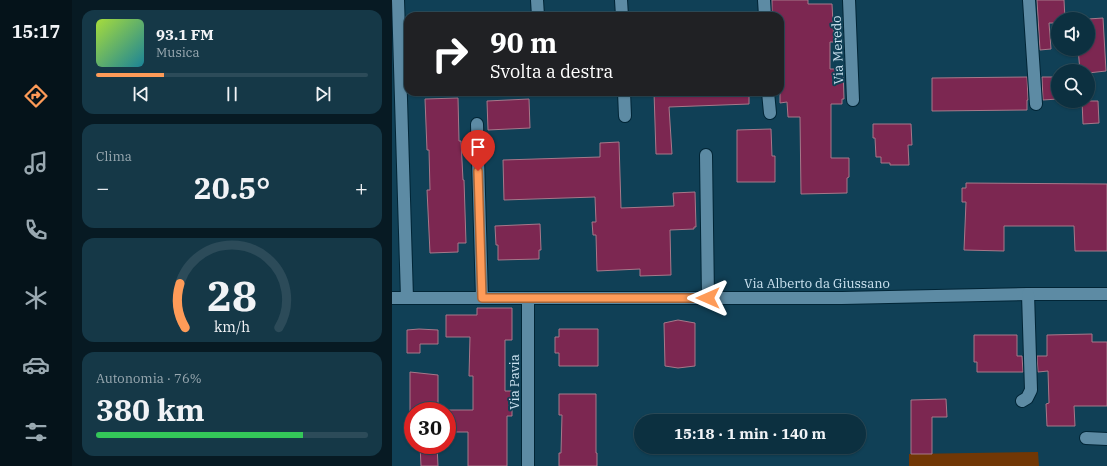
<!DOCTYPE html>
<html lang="it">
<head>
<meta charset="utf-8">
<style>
  body { margin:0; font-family:"IBM Plex Serif",serif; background:#153847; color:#f1f3f6; height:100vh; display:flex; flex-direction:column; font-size:15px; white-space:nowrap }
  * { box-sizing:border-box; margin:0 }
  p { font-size:13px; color:#9aa9b1 }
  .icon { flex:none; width:22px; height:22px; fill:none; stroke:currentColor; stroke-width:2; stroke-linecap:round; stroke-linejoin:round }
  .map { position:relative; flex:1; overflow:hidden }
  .details { display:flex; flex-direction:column; gap:10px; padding:10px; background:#071a23; width:320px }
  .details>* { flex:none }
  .guide { position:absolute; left:12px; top:12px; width:380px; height:84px; border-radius:12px; box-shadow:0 1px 3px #0004,0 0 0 1px #2c4b59; background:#202124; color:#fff; overflow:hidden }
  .tools { position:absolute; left:659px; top:12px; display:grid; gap:8px }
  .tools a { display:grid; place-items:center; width:44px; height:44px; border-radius:50%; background:#0c3040; box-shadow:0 1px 3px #0004,0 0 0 1px #2c4b59; font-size:20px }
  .speed { position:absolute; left:12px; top:402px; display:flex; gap:8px; font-size:20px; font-weight:700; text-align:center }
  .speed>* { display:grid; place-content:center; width:52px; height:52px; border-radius:50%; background:#0c3040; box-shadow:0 1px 3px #0004,0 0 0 1px #2c4b59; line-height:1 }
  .speed .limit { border:6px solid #d22; background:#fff; color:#111 }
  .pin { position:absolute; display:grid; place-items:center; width:34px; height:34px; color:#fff; margin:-41px -17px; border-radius:50% 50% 50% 0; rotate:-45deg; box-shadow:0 0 4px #0007 }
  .pin .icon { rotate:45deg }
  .me { position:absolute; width:44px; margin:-22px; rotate:270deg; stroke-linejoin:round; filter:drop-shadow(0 0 3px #0008) }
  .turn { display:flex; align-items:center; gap:14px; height:84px; padding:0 20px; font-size:18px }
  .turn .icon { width:52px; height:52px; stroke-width:2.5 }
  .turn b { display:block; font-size:28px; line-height:34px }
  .big { font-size:30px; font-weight:800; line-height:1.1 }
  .details .widget { flex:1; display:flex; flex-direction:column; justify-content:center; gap:6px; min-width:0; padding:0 14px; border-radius:12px; background:#153847 }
  .details .dial { align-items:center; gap:0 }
  .dial svg { height:104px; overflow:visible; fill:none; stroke:#2c4b59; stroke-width:7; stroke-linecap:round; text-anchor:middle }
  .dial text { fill:#f1f3f6; stroke:none }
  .song { display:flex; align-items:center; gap:12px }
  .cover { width:48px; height:48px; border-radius:6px; background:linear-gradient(135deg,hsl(80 70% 55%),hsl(190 70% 35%)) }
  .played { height:4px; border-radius:2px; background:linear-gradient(90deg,#fe9b58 25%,#2c4b59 25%) }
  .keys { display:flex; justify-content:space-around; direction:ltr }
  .heat { display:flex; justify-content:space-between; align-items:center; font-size:22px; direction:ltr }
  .charge { height:6px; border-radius:3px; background:linear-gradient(90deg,#34c759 76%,#2c4b59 0) }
  .trip { position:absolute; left:242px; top:414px; width:232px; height:40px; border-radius:20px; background:#0c3040; box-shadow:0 1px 3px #0004,0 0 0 1px #2c4b59; font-weight:800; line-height:40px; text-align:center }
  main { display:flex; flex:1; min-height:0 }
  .tab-bar { display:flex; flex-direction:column; width:72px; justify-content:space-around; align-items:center; background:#05131a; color:#9aa9b1 }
  .tab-bar .icon { width:28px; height:28px }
  .tab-bar .active { color:#fe9b58 }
  .tab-bar b { font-size:18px; color:#f1f3f6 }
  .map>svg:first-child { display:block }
</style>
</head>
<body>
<main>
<nav class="tab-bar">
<b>15:17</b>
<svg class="icon active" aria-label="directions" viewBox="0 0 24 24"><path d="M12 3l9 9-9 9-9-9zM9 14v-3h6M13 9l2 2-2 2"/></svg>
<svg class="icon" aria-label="music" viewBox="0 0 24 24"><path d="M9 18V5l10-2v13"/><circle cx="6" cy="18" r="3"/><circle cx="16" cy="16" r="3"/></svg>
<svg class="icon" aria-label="phone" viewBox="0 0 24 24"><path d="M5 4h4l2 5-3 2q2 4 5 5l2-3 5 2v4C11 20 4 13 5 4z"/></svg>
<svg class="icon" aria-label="climate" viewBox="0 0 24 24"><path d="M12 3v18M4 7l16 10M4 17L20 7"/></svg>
<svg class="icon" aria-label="car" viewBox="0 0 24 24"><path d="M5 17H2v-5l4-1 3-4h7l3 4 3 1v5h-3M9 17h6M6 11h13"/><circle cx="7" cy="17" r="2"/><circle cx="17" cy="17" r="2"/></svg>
<svg class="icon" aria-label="filters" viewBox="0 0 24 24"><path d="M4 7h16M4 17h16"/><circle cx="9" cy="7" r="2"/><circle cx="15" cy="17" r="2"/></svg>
</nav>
<section class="details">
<div class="widget">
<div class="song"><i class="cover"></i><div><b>93.1 FM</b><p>Musica</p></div></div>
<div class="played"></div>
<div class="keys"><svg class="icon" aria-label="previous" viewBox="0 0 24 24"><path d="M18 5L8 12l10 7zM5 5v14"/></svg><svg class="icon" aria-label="pause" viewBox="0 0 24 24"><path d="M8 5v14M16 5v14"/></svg><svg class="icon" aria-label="next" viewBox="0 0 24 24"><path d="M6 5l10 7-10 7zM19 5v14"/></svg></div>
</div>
<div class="widget"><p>Clima</p>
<div class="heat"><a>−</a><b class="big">20.5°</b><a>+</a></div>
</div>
<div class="widget dial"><svg viewBox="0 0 100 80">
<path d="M14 69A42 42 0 1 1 86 69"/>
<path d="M14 69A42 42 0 0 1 10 35" stroke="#fe9b58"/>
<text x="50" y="56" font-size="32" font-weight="700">28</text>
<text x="50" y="72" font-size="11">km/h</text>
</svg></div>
<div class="widget"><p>Autonomia · 76%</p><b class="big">380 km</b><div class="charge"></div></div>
</section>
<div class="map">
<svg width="715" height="466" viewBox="0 0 715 466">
  <rect width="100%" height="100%" fill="#104056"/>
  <!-- green -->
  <polygon fill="#713705" points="646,452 647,466 517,466 517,454"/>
  <!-- building -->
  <g fill="#7c2751" stroke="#a6788a">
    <polygon points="380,0 416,0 416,4 440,4 442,42 438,42 438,69 451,69 452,99 450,99 450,104 439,104 439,158 457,158 457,177 455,178 455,193 409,194 408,117 396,117 395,102 388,103 388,16 380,16"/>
    <polygon points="645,0 672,0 673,19 666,19 666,23 657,23 659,49 648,50"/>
    <polygon points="711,18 714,71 696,73 696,71 688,71 686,49 696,49 696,19"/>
    <polygon points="635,77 636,100 635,100 635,110 540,111 540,78"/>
    <polygon points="650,77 666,77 666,99 651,100"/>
    <polygon points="262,92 357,92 357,104 277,107 280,154 264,154"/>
    <polygon points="66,98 67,141 69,141 71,180 72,180 74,243 66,243 66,252 38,253 35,190 38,190 37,150 35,150 33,99"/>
    <polygon points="137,99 138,128 96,130 95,101"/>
    <polygon points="690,101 706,101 707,123 691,124"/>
    <polygon points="481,124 519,124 520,145 516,145 517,165 498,165 498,163 489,163 489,157 484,157 483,138 481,138"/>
    <polygon points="379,129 380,156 383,156 383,182 345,182 345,130"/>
    <polygon points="227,142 229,208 282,206 281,193 303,192 304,227 302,227 302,229 278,230 279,275 248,276 248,269 205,271 204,235 201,235 200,222 204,222 203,197 112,200 111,160 208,157 208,143"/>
    <polygon points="574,183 715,184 715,251 683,251 682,226 612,226 612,251 572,250 574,202 570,202 570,188 574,188"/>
    <polygon points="148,224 149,250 147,250 147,259 106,260 106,245 104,245 103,226"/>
    <polygon points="85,308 120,308 120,340 113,340 113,391 120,391 120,416 115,416 115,466 76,466 76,432 55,432 55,410 81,410 81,376 77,376 78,337 54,337 54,315 85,315"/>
    <polygon points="286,320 303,323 303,366 286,368 273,366 272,323"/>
    <polygon points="27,329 46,330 46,344 28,344 28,353 15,353 15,330"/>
    <polygon points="167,329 206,329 206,366 167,366 167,353 163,353 163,337 167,337"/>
    <polygon points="700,334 700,342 715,342 715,406 682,406 683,426 655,426 654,404 657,403 656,371 646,372 645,356 655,356 655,335"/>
    <polygon points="582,335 625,335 625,356 630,356 631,372 585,372 585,362 582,362"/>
    <polygon points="18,372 46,375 46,411 18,411"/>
    <polygon points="167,394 204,394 204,453 205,453 205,466 167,466 167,453 169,453 170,415 167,415"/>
    <polygon points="554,399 555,417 540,417 540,454 519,454 519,400"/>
    <polygon points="28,445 45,445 46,466 29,466"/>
  </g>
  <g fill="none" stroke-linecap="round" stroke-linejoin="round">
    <!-- minor casing -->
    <g stroke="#012536" stroke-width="14">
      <g id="minor">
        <polyline points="6,0 15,298"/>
        <polyline points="145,0 146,16"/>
        <polyline points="229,0 230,16"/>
        <polyline points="372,0 373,16"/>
        <polyline points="457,0 461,100"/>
        <polyline points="637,0 644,104"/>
        <polyline points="232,92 233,116"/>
        <polyline points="376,92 378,113"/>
        <polyline points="85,124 90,298"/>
        <polyline points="314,155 316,298"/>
        <polyline points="0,298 450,298 636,294 715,294"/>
        <polyline points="136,298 136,466"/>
        <polyline points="630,401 635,398 639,390 636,294"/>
        <polyline points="694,438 715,439"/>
      </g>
    </g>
    <!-- minor -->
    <use href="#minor" stroke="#5d8ba4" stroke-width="12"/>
  </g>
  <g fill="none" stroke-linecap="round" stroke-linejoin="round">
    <!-- route casing -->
    <g stroke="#a56539" stroke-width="10">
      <polyline id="route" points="86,171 90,298 316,298"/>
    </g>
    <!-- route -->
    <use href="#route" stroke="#fe9b58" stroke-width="7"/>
  </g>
  <g text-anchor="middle" stroke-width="4" stroke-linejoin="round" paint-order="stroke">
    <!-- street labels -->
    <g font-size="13" fill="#cbe2f0" stroke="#104056">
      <text transform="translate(445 50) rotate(-92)" y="5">Via Meredo</text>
      <text x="425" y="288">Via Alberto da Giussano</text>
      <text transform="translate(122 382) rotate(-90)" y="5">Via Pavia</text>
    </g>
  </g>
</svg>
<div class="tools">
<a><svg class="icon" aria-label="sound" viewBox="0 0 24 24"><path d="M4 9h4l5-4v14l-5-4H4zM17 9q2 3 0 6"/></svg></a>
<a><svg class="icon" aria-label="search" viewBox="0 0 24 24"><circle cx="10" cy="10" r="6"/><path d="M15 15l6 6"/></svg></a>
</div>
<div class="speed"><div class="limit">30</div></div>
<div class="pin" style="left:86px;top:171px;background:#d93025"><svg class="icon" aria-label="arrive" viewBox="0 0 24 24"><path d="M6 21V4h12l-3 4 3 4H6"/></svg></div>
<svg class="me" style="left:316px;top:298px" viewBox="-20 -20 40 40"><path d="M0-17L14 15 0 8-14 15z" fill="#fe9b58" stroke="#fff" stroke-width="4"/></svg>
<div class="trip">15:18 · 1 min · 140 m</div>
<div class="guide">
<div class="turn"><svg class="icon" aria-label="right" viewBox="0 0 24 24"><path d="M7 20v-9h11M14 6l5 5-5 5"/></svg><div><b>90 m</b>Svolta a destra</div></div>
</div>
</div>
</main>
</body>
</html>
